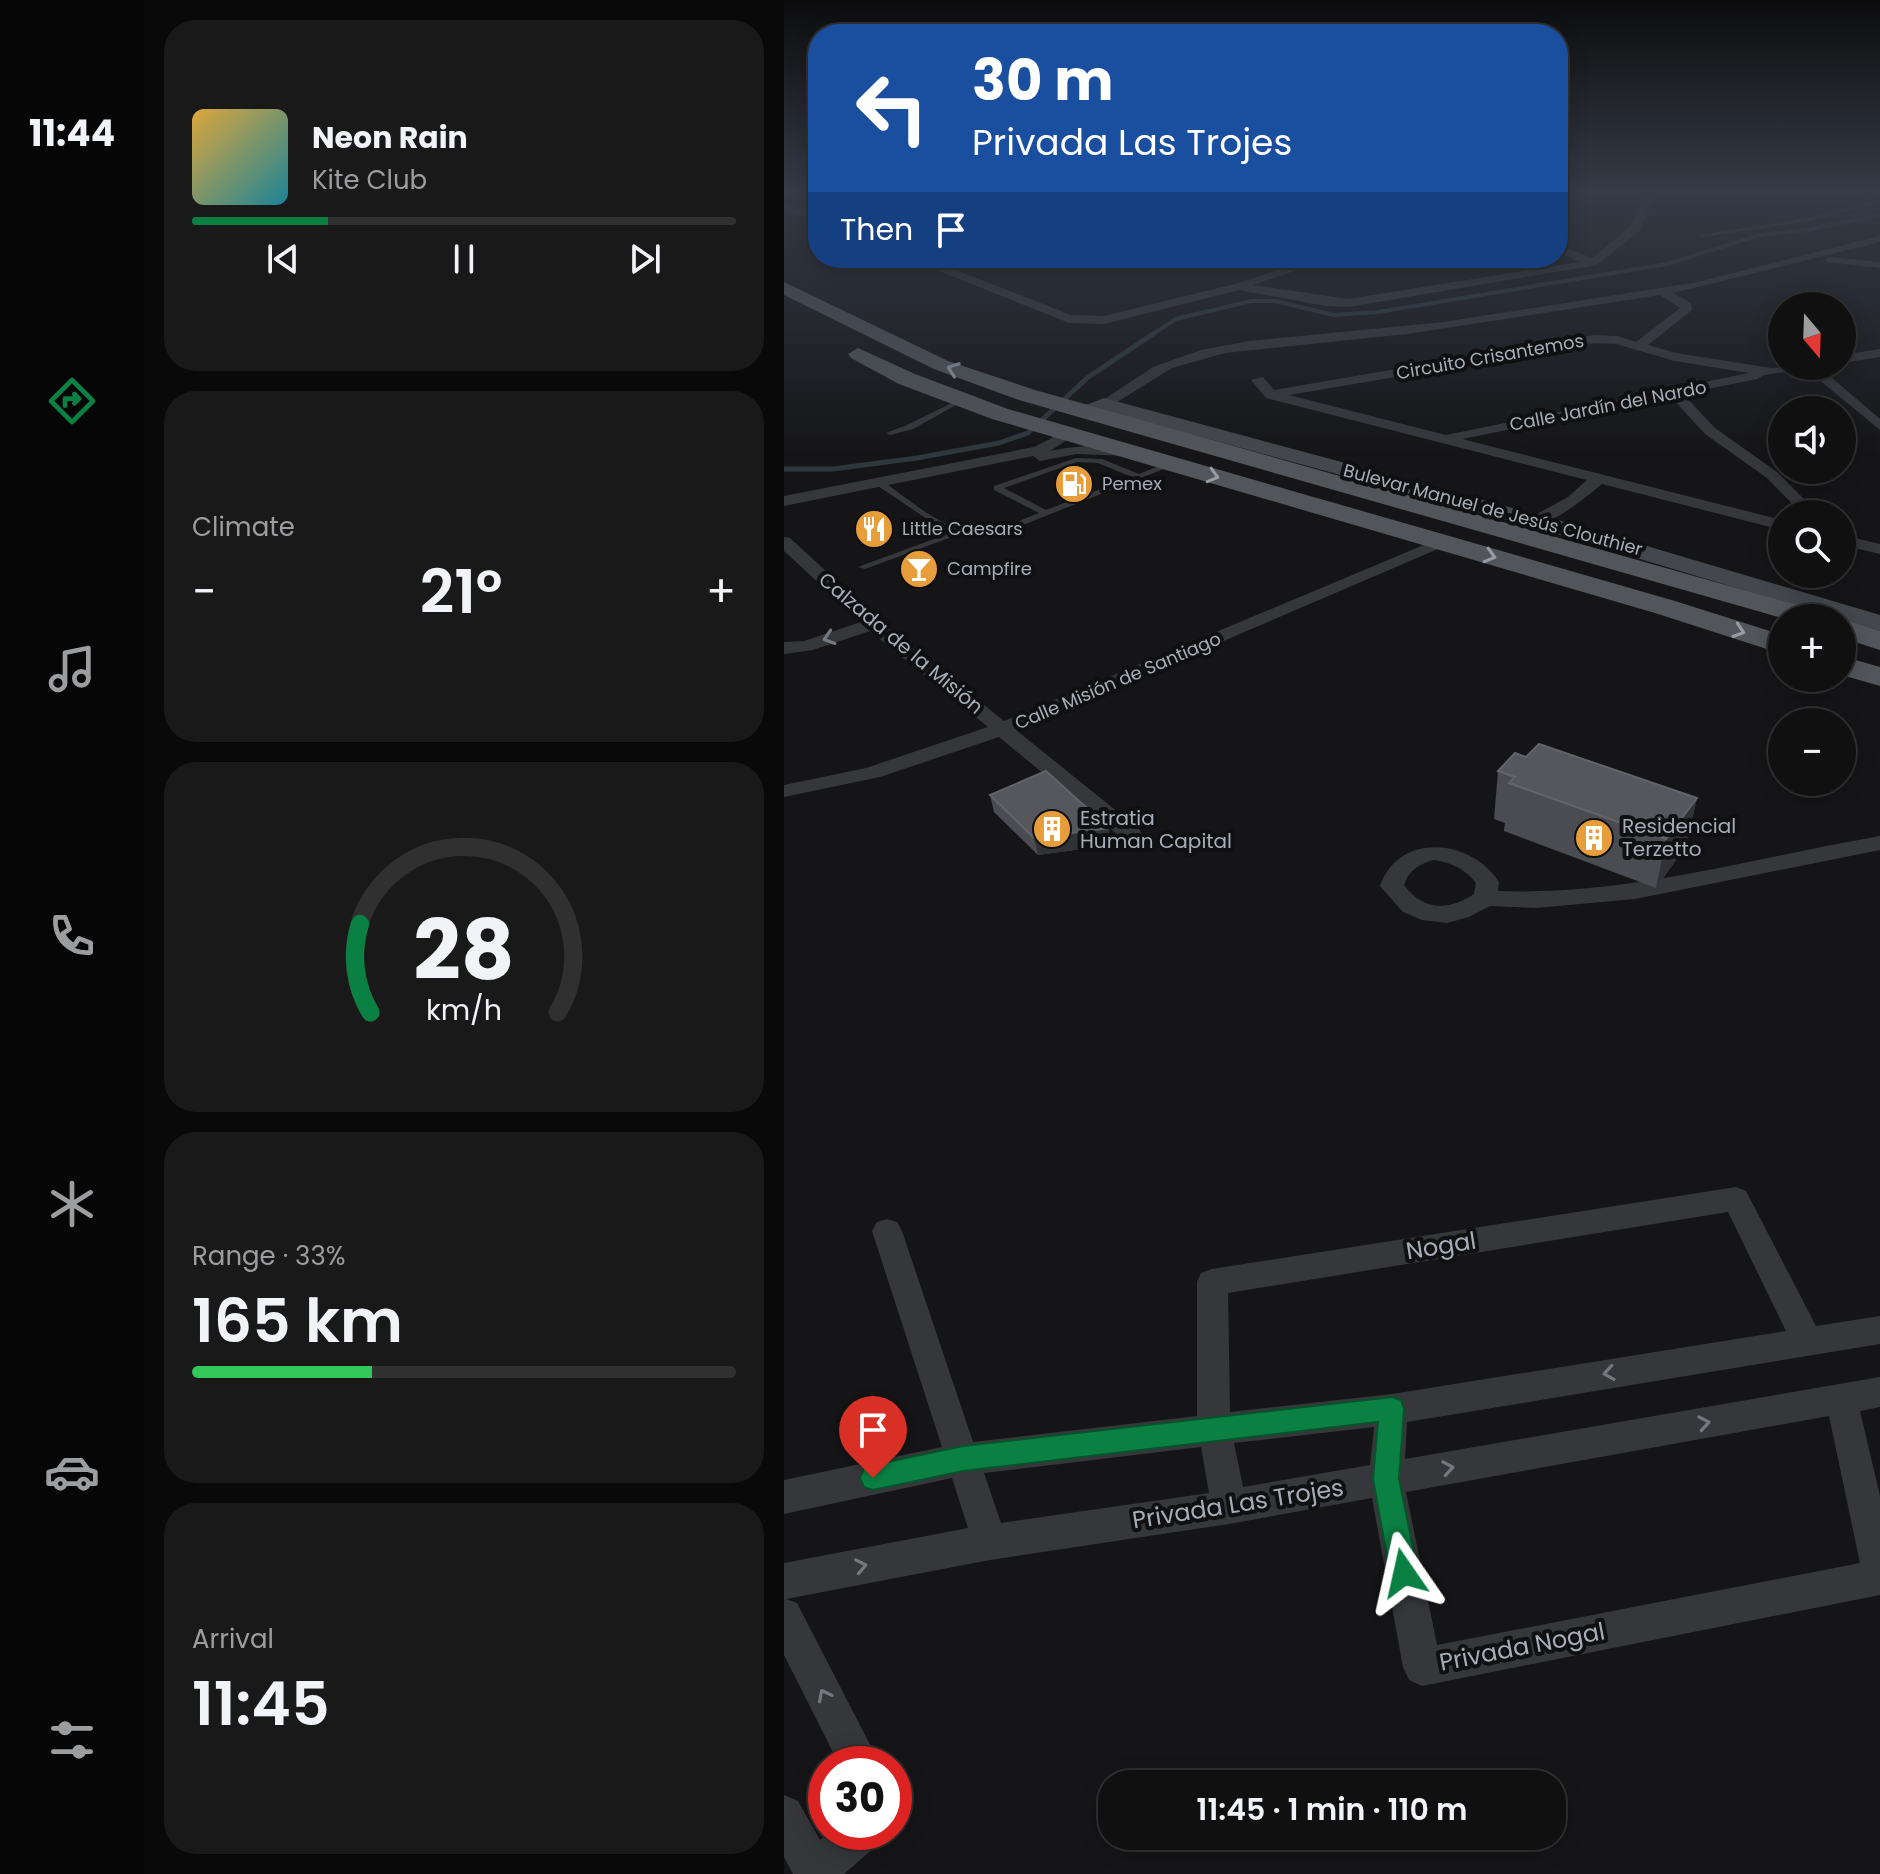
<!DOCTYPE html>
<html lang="en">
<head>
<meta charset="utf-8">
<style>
  body { margin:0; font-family:Poppins,sans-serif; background:#19191a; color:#f1f3f6; height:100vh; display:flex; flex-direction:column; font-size:30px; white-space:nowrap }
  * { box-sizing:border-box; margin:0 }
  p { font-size:26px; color:#9c9d9f }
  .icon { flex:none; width:44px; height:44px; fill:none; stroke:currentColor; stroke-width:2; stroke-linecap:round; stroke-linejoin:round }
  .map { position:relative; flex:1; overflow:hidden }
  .drawer { display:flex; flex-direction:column; gap:20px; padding:20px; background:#090909; width:640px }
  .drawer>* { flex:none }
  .top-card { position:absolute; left:24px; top:24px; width:760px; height:244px; border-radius:32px; box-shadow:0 4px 20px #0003,0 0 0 2px #303031; background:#1a4fa0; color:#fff; overflow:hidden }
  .needle { width:52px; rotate:161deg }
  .fabs { position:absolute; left:984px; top:292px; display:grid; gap:16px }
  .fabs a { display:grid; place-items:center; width:88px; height:88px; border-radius:50%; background:#101011; box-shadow:0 4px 20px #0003,0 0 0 2px #303031; font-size:40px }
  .speed { position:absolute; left:24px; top:1746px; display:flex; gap:16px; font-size:40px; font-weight:700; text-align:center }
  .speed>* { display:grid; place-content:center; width:104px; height:104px; border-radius:50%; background:#101011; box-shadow:0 4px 20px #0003,0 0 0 2px #303031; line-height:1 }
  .speed .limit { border:12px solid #d22; background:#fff; color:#111 }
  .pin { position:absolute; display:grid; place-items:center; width:68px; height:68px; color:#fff; margin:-82px -34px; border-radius:50% 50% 50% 0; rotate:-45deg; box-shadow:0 0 8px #0007 }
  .pin .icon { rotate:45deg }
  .me { position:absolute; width:88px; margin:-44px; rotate:349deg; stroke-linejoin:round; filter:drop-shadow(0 0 6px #0008) }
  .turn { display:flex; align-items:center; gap:28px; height:168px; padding:0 32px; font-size:36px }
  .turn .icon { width:104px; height:104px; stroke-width:2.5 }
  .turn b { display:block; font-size:56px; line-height:68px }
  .then { display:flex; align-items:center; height:76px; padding:0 32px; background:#0003; gap:16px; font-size:30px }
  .big { font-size:60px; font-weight:600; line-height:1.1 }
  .drawer .tile { flex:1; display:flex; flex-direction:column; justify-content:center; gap:12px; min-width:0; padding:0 28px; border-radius:32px; background:#19191a }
  .drawer .dial { align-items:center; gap:0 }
  .dial svg { height:208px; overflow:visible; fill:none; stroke:#303031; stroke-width:7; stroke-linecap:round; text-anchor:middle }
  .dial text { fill:#f1f3f6; stroke:none }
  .song { display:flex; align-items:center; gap:24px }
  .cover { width:96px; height:96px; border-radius:12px; background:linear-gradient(135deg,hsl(40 70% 55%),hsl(190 70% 35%)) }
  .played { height:8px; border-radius:4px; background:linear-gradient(90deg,#0b8043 25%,#303031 25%) }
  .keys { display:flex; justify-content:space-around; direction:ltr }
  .heat { display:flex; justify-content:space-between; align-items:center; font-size:44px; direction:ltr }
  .charge { height:12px; border-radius:6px; background:linear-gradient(90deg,#34c759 33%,#303031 0) }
  .trip { position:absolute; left:314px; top:1770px; width:468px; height:80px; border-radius:32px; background:#101011; box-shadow:0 4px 20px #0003,0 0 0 2px #303031; font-weight:600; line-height:80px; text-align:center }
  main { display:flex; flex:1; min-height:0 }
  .dock { display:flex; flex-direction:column; width:144px; justify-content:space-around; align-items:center; background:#060607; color:#9c9d9f }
  .dock .icon { width:56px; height:56px }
  .dock .current { color:#0b8043 }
  .dock b { font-size:36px; color:#f1f3f6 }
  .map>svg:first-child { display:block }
</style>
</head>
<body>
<main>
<nav class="dock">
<b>11:44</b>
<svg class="icon current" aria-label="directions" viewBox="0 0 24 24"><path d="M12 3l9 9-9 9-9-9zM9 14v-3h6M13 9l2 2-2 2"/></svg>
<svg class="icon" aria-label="music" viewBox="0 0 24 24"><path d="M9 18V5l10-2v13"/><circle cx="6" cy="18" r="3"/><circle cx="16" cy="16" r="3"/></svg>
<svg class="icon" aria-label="phone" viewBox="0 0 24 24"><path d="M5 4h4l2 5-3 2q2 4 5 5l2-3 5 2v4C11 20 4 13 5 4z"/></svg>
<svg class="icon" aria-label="climate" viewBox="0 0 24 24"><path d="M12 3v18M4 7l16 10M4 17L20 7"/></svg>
<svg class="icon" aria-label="car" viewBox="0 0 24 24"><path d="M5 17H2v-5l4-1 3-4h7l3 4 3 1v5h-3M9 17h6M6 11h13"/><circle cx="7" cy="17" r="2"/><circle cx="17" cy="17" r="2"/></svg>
<svg class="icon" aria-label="filters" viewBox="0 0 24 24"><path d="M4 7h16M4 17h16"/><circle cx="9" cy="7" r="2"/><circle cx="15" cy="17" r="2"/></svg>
</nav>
<section class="drawer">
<div class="tile">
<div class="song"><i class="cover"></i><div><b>Neon Rain</b><p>Kite Club</p></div></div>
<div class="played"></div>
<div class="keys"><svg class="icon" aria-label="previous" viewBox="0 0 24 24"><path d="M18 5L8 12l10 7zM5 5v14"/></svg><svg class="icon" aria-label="pause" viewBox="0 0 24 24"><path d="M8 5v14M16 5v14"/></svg><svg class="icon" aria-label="next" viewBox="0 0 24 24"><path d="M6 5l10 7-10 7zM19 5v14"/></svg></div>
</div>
<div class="tile"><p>Climate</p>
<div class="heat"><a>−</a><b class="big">21°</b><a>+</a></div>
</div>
<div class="tile dial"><svg viewBox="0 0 100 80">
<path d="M14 69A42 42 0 1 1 86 69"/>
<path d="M14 69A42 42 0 0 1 10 35" stroke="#0b8043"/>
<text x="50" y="56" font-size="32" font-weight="700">28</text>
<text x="50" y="72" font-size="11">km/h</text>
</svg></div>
<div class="tile"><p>Range · 33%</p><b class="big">165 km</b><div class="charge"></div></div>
<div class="tile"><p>Arrival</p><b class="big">11:45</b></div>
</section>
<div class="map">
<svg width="1096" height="1874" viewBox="0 0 1096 1874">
  <rect width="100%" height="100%" fill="#151517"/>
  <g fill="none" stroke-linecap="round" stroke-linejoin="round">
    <!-- stream-far1 -->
    <polyline stroke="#2e373c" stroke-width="4" points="366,336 392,319 467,301 491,301 550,315 594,312 883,264 976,235 1023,230 1096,215"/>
    <!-- stream -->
    <polyline stroke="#2e373c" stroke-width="5" points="0,469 49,469 133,458 215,443 244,433 303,378 369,334"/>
    <!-- lane -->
    <g fill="#36373b" fill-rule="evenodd">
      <polygon points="1078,193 1083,193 1089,198 1087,205 1022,222 918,237 915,235 1022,218 1083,203 1084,199"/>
      <polygon points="176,399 181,400 129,429 106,435 102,433 123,425"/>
      <path d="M292 458 318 459 355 474 385 462 392 464 209 537 191 538 176 534 81 569 74 567 169 532 146 521 94 486V482H100C127 501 172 541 207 532 223 527 239 519 255 513L210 490V486ZM293 462 314 463 348 477 262 510 220 488Z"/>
    </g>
    <!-- street -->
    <g fill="#36373b" fill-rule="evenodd">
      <path d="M857 193H867L869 199 855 231 813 265 564 307 542 306 455 290 320 324 285 323 123 258C138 258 155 268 166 266 184 264 198 258 217 258L174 271 287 315 320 316 451 284 531 258H548L469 285 564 299 796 262 774 252V245L808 258 846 227 859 199Z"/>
      <polygon points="0,202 34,215 34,222 0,209"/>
      <path d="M1096 236V242L889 293 907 303 908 310 864 345 892 353 987 368 1034 366 1096 419V430L1022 369 980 375 973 379 899 394 931 428 993 472 1035 514H1018L983 478 921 434 887 397 678 439 998 520V530L818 484C802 497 765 529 744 525V519L784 497 803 480 482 398 467 380 479 377 490 390 811 335 833 336 852 342 896 308 876 295 623 334 441 353 388 368 325 407 313 404 369 367 417 350 465 341 660 322 914 282ZM811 343 832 344 891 361 965 373 662 435 505 395Z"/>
      <polygon points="1047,257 1096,262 1096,268 1043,262 1041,260"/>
      <polygon points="1096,349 1096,357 1058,363 1058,355"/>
      <path d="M274 427 279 428 283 440 266 451C286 447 335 440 350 452L343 456 293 454 256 461 249 456 0 506V496L250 447 268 438 267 431Z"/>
      <polygon points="1058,535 1096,544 1096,554 1058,545"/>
      <polygon points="0,537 6,538 95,620 220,721 654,539 666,539 668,543 232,730 355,829 358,834 355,839 339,839 215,737 96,777 0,797 0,785 82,768 204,727 86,631 29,650 0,654 0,642 20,641 77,622 0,551"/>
      <path d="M1096 836V850L851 899 752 908 706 906 685 917 663 923 638 920 619 912 596 886C615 831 688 839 715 882L714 891C844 896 969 858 1096 836ZM650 860C668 863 680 868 692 883L690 894C665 911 639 911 620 885 625 870 635 864 650 860Z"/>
      <path d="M952 1187 962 1191 1032 1326 1096 1316V1344L623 1422 621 1459 1096 1377V1407L1076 1411 1096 1496V1595L638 1686 625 1680 619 1667 588 1498 445 1524 206 1560 2 1599 13 1603 96 1764H55L0 1655V1563L184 1528 168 1478 0 1514V1480L158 1447 88 1231 93 1222 103 1219 113 1222 118 1231 189 1442 413 1416V1282L417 1273 428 1269ZM944 1212 1002 1331 608 1394 446 1412 444 1293ZM1045 1416 1076 1563 653 1645 622 1492ZM590 1427 586 1465 459 1487 450 1443ZM417 1447 425 1493 217 1523 200 1473Z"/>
      <polygon points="0,1795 14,1801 36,1840 46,1832 98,1832 92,1846 60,1874 9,1874 0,1857"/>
    </g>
    <!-- secondary -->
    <polygon fill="#44474b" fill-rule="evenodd" points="320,398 792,525 1096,615 1096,631 776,535 322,411 304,417 294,411 297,407"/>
    <!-- primary -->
    <g fill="#52555a" fill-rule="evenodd">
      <polygon points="0,282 164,361 251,390 1038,612 1042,618 998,618 235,400 150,369 0,295"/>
      <polygon points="74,348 131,374 224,409 891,601 998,635 998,654 871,613 208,419 115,384 67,358 64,354"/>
      <polygon points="1058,619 1096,631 1096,650 1058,638"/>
      <polygon points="1058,656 1096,667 1096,686 1058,675"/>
    </g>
  </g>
  <!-- wall -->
  <g fill="#4b4c52">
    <polygon points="742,757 913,798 902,846 872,888 720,831 721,823 710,819 714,771"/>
    <polygon points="206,795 327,845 254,855 210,812"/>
  </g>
  <!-- shaded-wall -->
  <g fill="#313236">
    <polygon points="913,798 902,846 872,888 882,839"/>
    <polygon points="325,828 327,845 254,855 250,838"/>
  </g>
  <!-- building -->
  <g fill="#55575c" stroke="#62646a" stroke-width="2">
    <polygon points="755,744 913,798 882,839 725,783 731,777 714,771 731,753 742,757"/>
    <polygon points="262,771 325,828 250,838 206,795"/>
  </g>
  <!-- one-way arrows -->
  <defs><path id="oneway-chevron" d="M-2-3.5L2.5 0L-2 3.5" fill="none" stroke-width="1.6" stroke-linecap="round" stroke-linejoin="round" transform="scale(2)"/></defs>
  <g stroke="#969ba4">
    <use href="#oneway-chevron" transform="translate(169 369) rotate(-160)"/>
    <use href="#oneway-chevron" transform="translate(429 476) rotate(16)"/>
    <use href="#oneway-chevron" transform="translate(706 556) rotate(16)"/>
    <use href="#oneway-chevron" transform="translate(955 631) rotate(18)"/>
  </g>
  <g stroke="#74787f">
    <use href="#oneway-chevron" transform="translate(45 638) rotate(162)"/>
    <use href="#oneway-chevron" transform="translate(825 1373) rotate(171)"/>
    <use href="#oneway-chevron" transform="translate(920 1423) rotate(-10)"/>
    <use href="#oneway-chevron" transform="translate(664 1468) rotate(-10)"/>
    <use href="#oneway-chevron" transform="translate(77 1566) rotate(-11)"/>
    <use href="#oneway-chevron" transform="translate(40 1695) rotate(-117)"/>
  </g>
  <!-- sky -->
  <linearGradient id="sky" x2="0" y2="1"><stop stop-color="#0c0c0d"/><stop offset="0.42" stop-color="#353b47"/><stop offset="1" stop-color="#353b47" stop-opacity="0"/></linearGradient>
  <rect width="1096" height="455" fill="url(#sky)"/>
  <!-- route -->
  <polygon fill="#0b8043" stroke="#07532c" stroke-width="2" points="608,1397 617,1400 620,1409 615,1479 634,1573 630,1583 620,1587 610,1583 606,1573 589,1479 594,1422 179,1471 89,1490 80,1487 76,1478 80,1469 89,1465 179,1446"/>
  <!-- icons -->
  <defs>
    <g id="fuel-disc" transform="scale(2)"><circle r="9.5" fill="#e89d3b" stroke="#101012"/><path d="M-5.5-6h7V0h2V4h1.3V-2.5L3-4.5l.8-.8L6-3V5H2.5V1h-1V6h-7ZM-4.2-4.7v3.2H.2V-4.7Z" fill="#fff"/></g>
    <g id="restaurant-disc" transform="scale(2)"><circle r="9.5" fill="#e89d3b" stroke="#101012"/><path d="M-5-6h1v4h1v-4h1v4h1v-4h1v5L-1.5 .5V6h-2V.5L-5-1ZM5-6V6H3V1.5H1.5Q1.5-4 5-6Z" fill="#fff"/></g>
    <g id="bar-disc" transform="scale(2)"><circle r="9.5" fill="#e89d3b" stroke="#101012"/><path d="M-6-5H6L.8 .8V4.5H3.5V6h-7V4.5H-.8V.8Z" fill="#fff"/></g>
    <g id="building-disc" transform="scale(2)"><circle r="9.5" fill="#e89d3b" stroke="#101012"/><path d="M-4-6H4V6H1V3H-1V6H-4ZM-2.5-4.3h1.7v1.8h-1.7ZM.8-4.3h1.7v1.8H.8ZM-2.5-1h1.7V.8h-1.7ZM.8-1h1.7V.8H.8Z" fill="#fff"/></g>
  </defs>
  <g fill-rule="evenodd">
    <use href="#fuel-disc" x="290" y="484"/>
    <use href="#restaurant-disc" x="90" y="529"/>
    <use href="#bar-disc" x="135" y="569"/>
    <use href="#building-disc" x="268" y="829"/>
    <use href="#building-disc" x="810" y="838"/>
  </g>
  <g text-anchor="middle" stroke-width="8" stroke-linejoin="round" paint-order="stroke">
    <!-- far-street labels -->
    <g font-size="18" fill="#a7adb6" stroke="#101012">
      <text transform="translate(706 357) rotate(-10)" y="6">Circuito Crisantemos</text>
      <text transform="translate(824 406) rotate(-11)" y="6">Calle Jardín del Nardo</text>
      <text transform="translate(709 510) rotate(15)" y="6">Bulevar Manuel de Jesús Clouthier</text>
      <text transform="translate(334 681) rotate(-23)" y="6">Calle Misión de Santiago</text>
    </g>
    <!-- far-poi labels -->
    <g font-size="18" fill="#a7adb6" stroke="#101012" text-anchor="start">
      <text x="318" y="490">Pemex</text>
      <text x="118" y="535">Little Caesars</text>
      <text x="163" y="575">Campfire</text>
    </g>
    <!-- street labels -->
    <g font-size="20" fill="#a7adb6" stroke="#101012">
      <text transform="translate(117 643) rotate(40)" y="7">Calzada de la Misión</text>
    </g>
    <!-- poi labels -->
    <g font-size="20" fill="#a7adb6" stroke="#101012" text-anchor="start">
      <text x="296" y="825">Estratia<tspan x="296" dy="23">Human Capital</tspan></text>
      <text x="838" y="833">Residencial<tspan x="838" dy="23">Terzetto</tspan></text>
    </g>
    <!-- near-street labels -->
    <g font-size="24" fill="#a7adb6" stroke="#101012">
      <text transform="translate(657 1246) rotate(-9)" y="8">Nogal</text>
      <text transform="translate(454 1504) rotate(-9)" y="8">Privada Las Trojes</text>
      <text transform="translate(738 1647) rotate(-11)" y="8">Privada Nogal</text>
    </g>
  </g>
</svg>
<div class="fabs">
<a><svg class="needle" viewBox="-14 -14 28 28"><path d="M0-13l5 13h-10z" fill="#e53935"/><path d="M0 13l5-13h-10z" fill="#9c9d9f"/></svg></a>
<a><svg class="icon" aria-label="sound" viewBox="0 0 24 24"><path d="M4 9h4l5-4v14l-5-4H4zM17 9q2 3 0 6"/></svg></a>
<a><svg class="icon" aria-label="search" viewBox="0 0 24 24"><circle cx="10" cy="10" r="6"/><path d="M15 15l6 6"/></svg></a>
<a>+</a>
<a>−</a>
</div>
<div class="speed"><div class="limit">30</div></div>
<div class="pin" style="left:89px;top:1478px;background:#d93025"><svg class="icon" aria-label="arrive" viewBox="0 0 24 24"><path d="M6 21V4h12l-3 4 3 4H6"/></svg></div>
<svg class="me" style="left:620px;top:1573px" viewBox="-20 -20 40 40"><path d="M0-17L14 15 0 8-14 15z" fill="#0b8043" stroke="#fff" stroke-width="4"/></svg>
<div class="trip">11:45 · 1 min · 110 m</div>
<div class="top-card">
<div class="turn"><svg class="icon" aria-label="left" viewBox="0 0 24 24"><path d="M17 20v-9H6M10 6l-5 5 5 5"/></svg><div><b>30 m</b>Privada Las Trojes</div></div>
<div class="then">Then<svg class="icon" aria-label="arrive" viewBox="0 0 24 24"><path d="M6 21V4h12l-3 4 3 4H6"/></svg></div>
</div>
</div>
</main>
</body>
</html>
